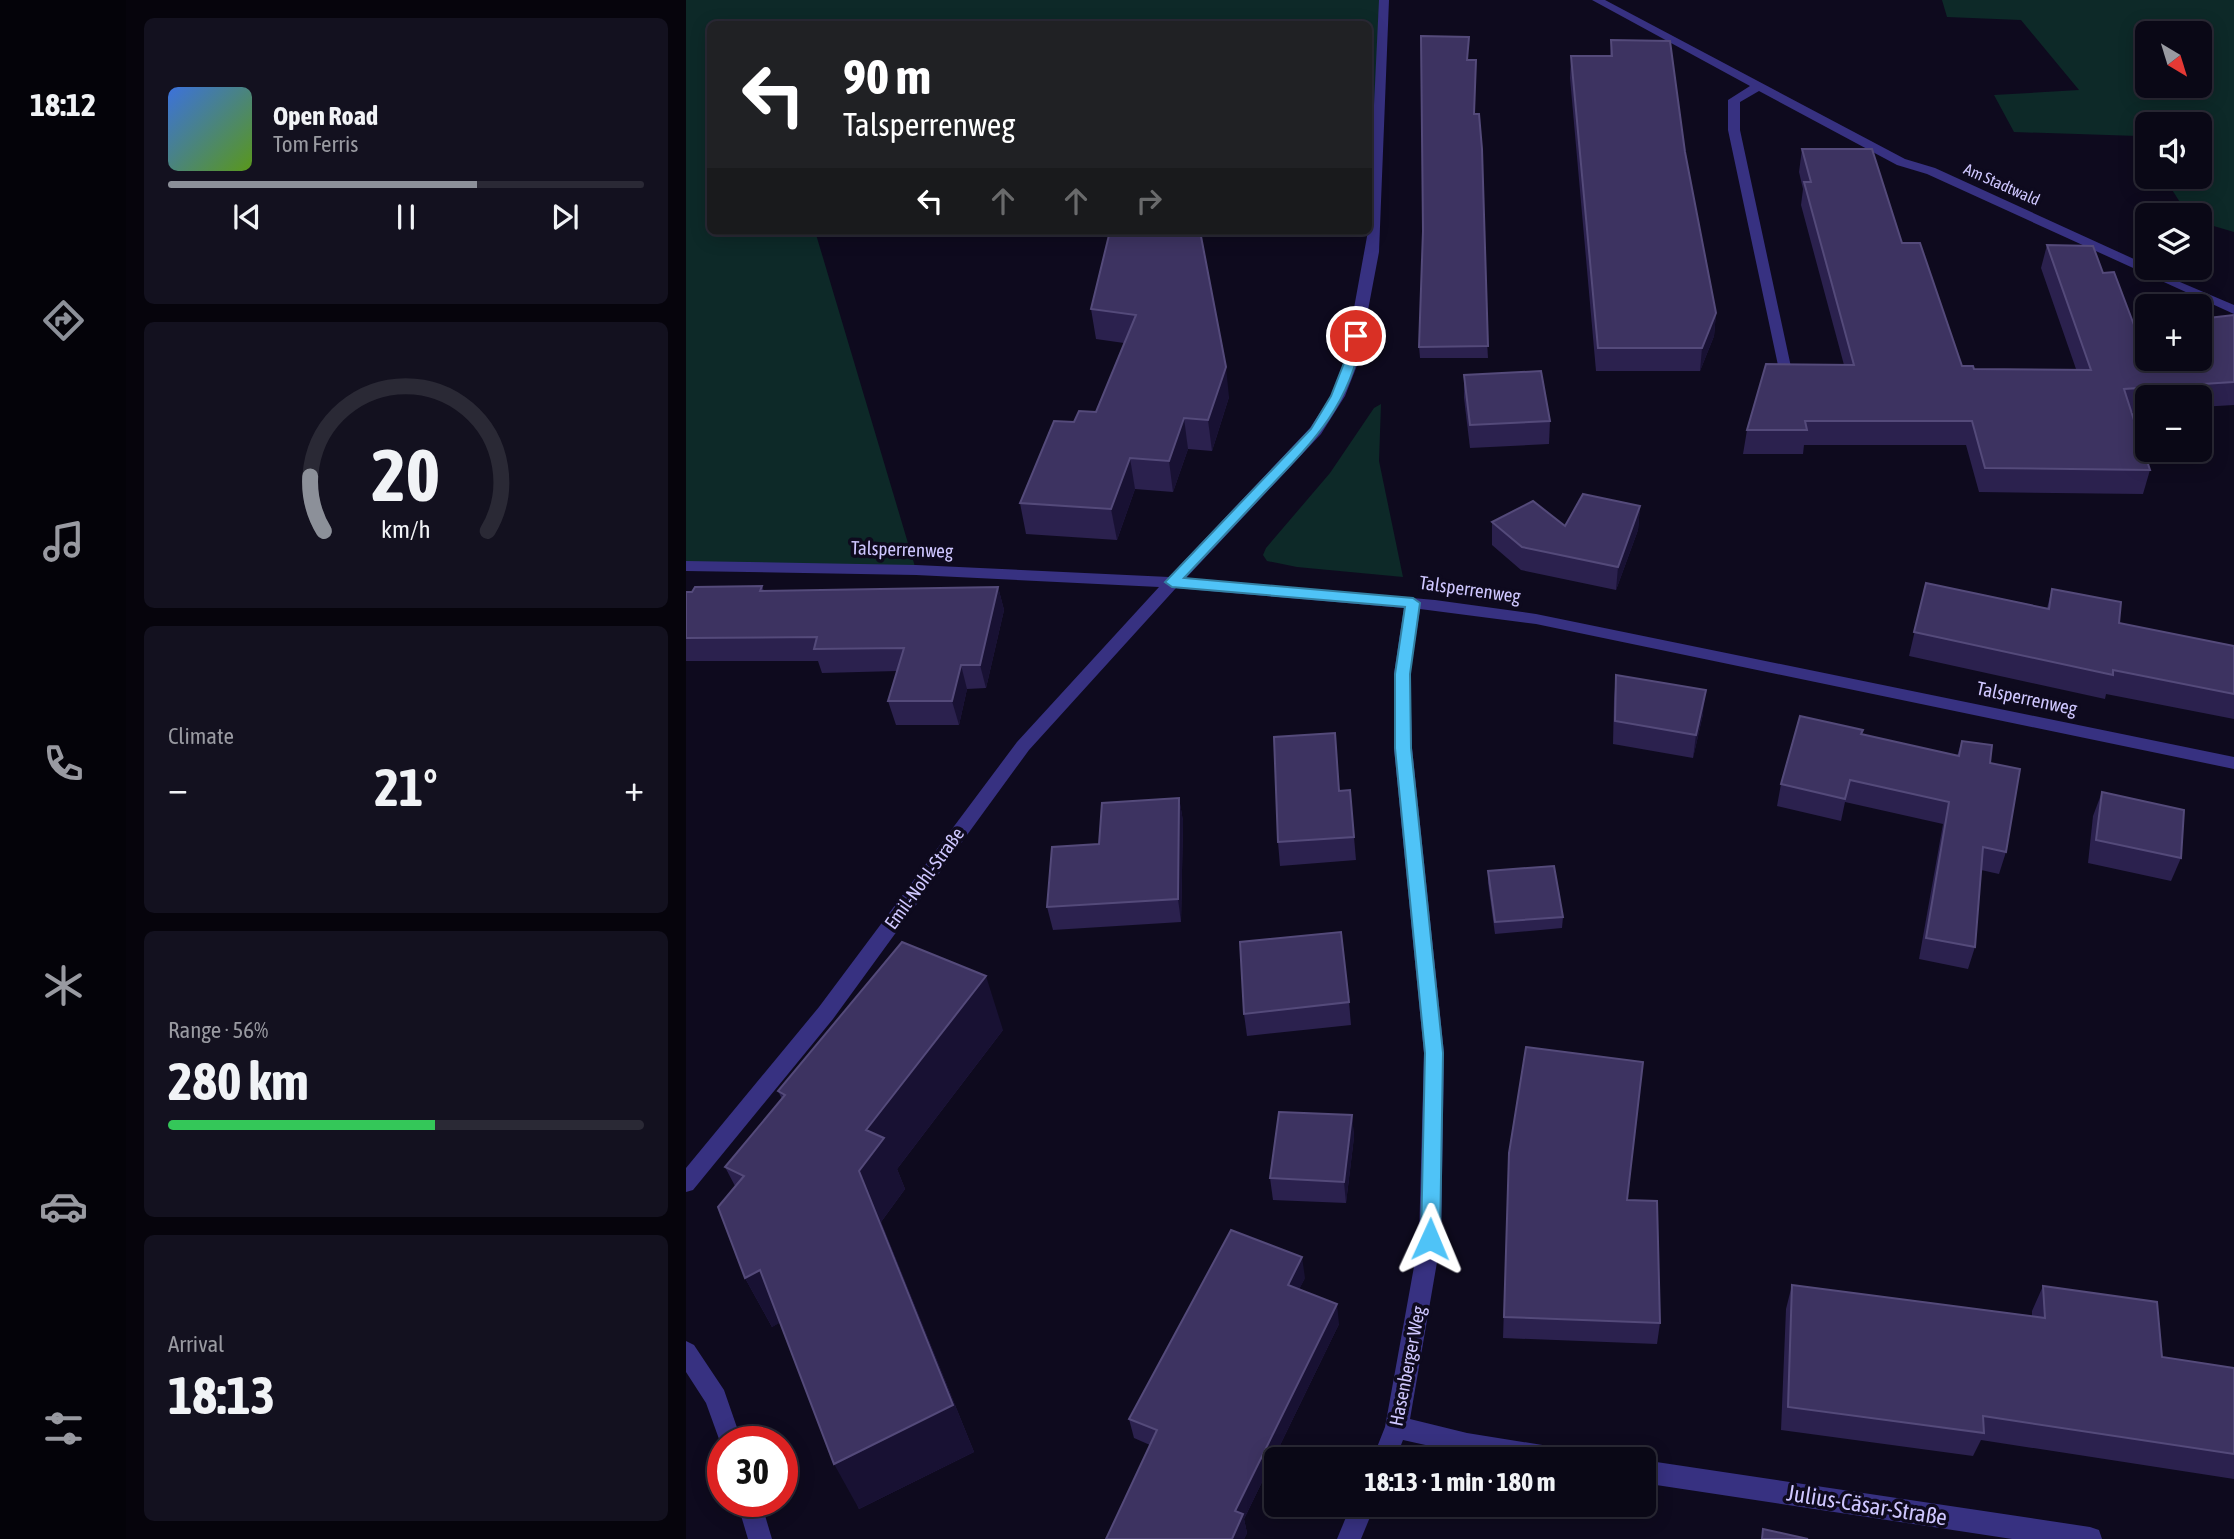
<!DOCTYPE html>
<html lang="en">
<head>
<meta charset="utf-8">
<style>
  body { margin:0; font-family:"Asap Condensed",sans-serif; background:#13111f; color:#f1f3f6; height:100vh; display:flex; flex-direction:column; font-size:26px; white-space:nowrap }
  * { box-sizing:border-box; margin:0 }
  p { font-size:23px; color:#999aa1 }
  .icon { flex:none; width:38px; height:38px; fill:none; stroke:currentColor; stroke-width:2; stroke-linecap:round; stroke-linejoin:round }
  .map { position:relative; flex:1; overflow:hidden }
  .details { display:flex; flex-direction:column; gap:18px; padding:18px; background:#06040c; width:560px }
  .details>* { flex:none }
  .banner { position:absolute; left:21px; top:21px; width:665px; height:214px; border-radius:10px; box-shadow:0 4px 18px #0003,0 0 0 2px #2a2935; background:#202124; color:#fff; overflow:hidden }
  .needle { width:46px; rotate:142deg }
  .buttons { position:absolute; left:1449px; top:21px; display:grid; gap:14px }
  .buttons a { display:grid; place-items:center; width:77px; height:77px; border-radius:10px; background:#0a0816; box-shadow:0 4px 18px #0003,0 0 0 2px #2a2935; font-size:35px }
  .speed { position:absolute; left:21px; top:1426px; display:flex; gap:14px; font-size:35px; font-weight:700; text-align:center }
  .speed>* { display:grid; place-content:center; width:91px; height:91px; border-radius:50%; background:#0a0816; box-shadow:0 4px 18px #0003,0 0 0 2px #2a2935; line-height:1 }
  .speed .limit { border:10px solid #d22; background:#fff; color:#111 }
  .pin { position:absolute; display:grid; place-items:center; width:60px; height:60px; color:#fff; margin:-30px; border:4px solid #fff; border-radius:50%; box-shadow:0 2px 7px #0007 }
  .me { position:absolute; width:77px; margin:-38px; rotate:1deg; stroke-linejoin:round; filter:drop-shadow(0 0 5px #0008) }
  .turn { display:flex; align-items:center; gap:24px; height:147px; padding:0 21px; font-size:32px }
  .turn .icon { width:91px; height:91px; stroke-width:2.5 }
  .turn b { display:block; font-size:49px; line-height:60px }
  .lanes { display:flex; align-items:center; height:66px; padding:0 21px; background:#0003; justify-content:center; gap:35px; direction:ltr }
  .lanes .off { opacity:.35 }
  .big { font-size:52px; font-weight:700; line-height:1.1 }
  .details .card { flex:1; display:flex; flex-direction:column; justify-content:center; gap:10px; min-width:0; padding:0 24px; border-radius:10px; background:#13111f }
  .details .dial { align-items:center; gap:0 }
  .dial svg { height:182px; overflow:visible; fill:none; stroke:#2a2935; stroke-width:7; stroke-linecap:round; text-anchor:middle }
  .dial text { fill:#f1f3f6; stroke:none }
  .song { display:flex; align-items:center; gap:21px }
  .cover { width:84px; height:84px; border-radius:10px; background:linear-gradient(135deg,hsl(220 70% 55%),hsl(90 70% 35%)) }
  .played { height:7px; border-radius:4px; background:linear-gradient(90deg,#8c9099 65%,#2a2935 65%) }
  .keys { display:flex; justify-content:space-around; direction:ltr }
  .heat { display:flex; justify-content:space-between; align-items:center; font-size:38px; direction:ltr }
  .charge { height:10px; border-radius:5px; background:linear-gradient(90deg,#34c759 56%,#2a2935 0) }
  .trip { position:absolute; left:578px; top:1447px; width:392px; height:70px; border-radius:10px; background:#0a0816; box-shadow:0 4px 18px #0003,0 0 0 2px #2a2935; font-weight:700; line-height:70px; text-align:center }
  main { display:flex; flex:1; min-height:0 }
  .tabs { display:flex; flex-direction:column; width:126px; justify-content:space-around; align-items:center; background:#040309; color:#999aa1 }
  .tabs .icon { width:49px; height:49px }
  .tabs .current { color:#8c9099 }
  .tabs b { font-size:32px; color:#f1f3f6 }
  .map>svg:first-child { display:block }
</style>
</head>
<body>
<main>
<nav class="tabs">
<b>18:12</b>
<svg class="icon current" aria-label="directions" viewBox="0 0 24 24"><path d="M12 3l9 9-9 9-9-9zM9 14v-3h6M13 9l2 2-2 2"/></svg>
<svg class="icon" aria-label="music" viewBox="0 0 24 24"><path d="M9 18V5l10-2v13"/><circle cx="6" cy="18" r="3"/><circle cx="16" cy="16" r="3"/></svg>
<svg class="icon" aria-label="phone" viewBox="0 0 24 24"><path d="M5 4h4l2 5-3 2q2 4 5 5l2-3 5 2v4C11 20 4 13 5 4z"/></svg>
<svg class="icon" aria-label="climate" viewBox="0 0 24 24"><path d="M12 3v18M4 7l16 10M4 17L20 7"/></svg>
<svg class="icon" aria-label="car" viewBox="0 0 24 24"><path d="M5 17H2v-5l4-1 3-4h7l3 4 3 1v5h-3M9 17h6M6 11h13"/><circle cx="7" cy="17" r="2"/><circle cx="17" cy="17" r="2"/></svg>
<svg class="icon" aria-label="filters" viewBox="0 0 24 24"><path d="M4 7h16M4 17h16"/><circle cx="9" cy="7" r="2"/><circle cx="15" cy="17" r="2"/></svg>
</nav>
<section class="details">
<div class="card">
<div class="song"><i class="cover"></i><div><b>Open Road</b><p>Tom Ferris</p></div></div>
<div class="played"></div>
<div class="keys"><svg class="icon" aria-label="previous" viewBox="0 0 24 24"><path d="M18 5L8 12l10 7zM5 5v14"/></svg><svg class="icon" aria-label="pause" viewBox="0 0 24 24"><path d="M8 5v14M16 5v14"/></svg><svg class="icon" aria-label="next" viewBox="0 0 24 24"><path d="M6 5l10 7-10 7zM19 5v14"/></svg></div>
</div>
<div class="card dial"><svg viewBox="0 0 100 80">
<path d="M14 69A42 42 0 1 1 86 69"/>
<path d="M14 69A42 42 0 0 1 8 45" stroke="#8c9099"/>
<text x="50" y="56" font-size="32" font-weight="700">20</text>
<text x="50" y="72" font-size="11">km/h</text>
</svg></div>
<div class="card"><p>Climate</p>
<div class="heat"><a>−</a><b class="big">21°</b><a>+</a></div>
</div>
<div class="card"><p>Range · 56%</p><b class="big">280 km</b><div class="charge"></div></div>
<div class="card"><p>Arrival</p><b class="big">18:13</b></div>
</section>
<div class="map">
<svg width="1548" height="1539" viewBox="0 0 1548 1539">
  <rect width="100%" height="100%" fill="#0e0a1e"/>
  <!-- green -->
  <g fill="#0d2928" fill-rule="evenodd">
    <polygon points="0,0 697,0 692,148 683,148 682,24 24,24 24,231 129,231 230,570 0,566"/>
    <path d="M1256 0H1548V232L1514 222V215H1502L1478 177H1514V124H1461V150L1452 136 1328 132 1308 95 1393 90 1335 20 1261 17ZM1461 33H1514V86H1461Z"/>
    <polygon points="695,404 693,461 717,577 611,567 581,561 577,555 580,548 644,473 688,408"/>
  </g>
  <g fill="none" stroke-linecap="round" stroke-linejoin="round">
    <!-- minor -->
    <g fill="#373181" fill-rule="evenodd">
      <polygon points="693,0 703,0 693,252 672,363 659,396 635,434 500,578 749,600 850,614 1548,757 1548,769 850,624 734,609 724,674 726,748 758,1053 755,1239 724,1419 781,1433 881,1449 889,1452 892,1460 807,1460 717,1440 709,1460 686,1460 699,1427 733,1239 738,1053 708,748 708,674 718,608 490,588 343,750 147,1019 7,1190 0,1192 0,1168 133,1007 331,742 473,587 230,575 0,571 0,561 230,565 483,577 624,428 645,396 658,363 682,231"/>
      <polygon points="906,0 919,0 1219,159 1249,168 1461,265 1461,268 1548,305 1548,314 1241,174 1211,165 1073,91 1054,102 1054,130 1105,367 1098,371 1093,370 1042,130 1042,100 1064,86"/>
      <polygon points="0,1341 8,1345 38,1390 56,1442 37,1442 37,1450 20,1403 0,1372"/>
      <polygon points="957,1460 1404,1527 1413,1530 1416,1539 1326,1539 957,1483"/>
      <polygon points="51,1502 75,1502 86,1539 62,1539"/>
      <polygon points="665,1505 689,1505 675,1539 651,1539"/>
    </g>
  </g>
  <!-- wall -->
  <g fill="#2b214e">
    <polygon points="925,40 999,152 1030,313 1028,336 1014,371 910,371 884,78 885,56 924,56"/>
    <polygon points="782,60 788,114 802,358 734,358 733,347"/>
    <polygon points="1116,149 1216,243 1276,366 1288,369 1390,369 1355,268 1361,245 1417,273 1448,325 1548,315 1548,405 1514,407 1514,397 1461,397 1461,411 1445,412 1464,470 1457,494 1293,492 1280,445 1118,445 1117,454 1057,454 1061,430 1158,365 1115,205 1117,189 1113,172"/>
    <polygon points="424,231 543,397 526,451 502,449 487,492 449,489 431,540 340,534 334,503 388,422 410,412 438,343 410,339 405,309"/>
    <polygon points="778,375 864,421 863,444 784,448 778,398"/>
    <polygon points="954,506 952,530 930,590 835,570 806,545 806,522 879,526"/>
    <polygon points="1240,583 1361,608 1366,589 1433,623 1548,646 1548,719 1420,694 1419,699 1223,656"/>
    <polygon points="76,586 78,591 312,587 318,610 300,688 281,689 273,725 210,725 202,701 211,671 136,673 132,661 0,661 0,592"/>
    <polygon points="930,675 1017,714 1007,758 927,744 928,699"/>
    <polygon points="1175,734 1271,756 1276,741 1304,763 1320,852 1313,874 1295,870 1289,947 1282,969 1233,959 1257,824 1159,802 1155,821 1091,806 1095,784"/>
    <polygon points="1416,792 1495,858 1485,881 1402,863 1407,816"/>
    <polygon points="493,798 497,821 495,922 367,930 361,907 413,844"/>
    <polygon points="668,837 670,860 594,866 592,842"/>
    <polygon points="802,871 877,917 876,928 809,934 802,883"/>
    <polygon points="663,1002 665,1025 561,1036 558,1014"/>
    <polygon points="317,1030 211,1169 219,1189 195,1222 288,1452 173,1509 94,1322 86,1327 59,1278 49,1186 39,1167 96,1099 92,1091"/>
    <polygon points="666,1115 668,1137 660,1203 587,1200 584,1178"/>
    <polygon points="823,1153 941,1200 974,1323 971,1344 817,1338"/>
    <polygon points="619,1278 613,1289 653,1324 558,1519 561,1533 558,1539 420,1539 464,1445 448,1438 443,1419"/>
    <polygon points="1106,1285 1346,1316 1346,1311 1357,1286 1476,1357 1548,1368 1548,1479 1295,1440 1287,1456 1095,1430 1100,1309"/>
  </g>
  <!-- shaded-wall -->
  <g fill="#181133">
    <polygon points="1030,313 1028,336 1014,371 1016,348"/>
    <polygon points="540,367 543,397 526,451 522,420"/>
    <polygon points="498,418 502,449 487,492 483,461"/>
    <polygon points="444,458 449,489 431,540 425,509"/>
    <polygon points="954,506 952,530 930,590 932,567"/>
    <polygon points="312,587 318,610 300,688 294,665"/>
    <polygon points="275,665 281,689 273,725 266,701"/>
    <polygon points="1020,690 1017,714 1007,758 1010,735"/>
    <polygon points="493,798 497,821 495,922 492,899"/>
    <polygon points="300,976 317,1030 211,1169 219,1189 195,1222 288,1452 173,1509 148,1464 173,1171 180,1130"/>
    <polygon points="666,1115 668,1137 660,1203 658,1182"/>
    <polygon points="616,1257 619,1278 605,1305 602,1285"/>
    <polygon points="74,1270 101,1319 86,1327 59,1278"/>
    <polygon points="651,1304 653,1324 558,1519 561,1533 558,1539 546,1539 549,1511"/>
  </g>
  <!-- building -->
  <g fill="#3d3361" stroke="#544a7a" stroke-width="2">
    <polygon points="735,36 783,37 781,60 790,60 788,114 793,114 796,149 802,346 733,347 737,231"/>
    <polygon points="925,40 984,41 999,152 1030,313 1016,348 912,348 885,56 926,56"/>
    <polygon points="1116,149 1186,149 1216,243 1234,243 1276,366 1287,366 1288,369 1405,370 1361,245 1407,246 1417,273 1428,272 1448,325 1461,323 1461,359 1514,359 1514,319 1548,315 1548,382 1438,389 1464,470 1299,468 1286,421 1119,421 1121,430 1061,430 1080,364 1168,365 1118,182 1125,182"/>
    <polygon points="424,231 514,231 540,367 522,420 498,418 483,461 444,458 425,509 334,503 368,421 388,422 393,411 410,412 450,315 405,309"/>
    <polygon points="855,371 864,421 784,425 778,375"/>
    <polygon points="897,494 954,506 932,567 836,547 806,522 847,501 879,526"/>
    <polygon points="1240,583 1363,609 1366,589 1435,602 1433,623 1548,646 1548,694 1427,670 1427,675 1228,632"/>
    <polygon points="76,586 74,591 312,587 294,665 275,665 266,701 202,701 218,648 128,649 131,637 0,638 0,592 6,592 9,587"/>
    <polygon points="930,675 1020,690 1010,735 929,721"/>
    <polygon points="1114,716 1177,730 1175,734 1273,756 1276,741 1306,745 1304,763 1334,769 1320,852 1297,847 1289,947 1240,938 1263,802 1164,780 1159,799 1095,784"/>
    <polygon points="649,733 653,791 664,790 668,837 592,842 588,737"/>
    <polygon points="1416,792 1498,810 1495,858 1410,840"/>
    <polygon points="493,798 492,899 361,907 366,847 413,844 416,803"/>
    <polygon points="868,866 877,917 809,922 802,871"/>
    <polygon points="655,932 663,1002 558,1014 554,942"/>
    <polygon points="216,942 300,976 180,1130 198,1138 173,1171 267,1405 148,1464 74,1270 59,1278 32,1207 58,1176 39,1167 99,1095 92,1091"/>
    <polygon points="840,1047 957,1062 941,1200 971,1201 974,1323 818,1317 823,1153"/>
    <polygon points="593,1112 666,1115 658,1182 584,1178"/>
    <polygon points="545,1230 616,1257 602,1285 651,1304 549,1511 557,1514 546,1539 420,1539 471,1430 443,1419"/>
    <polygon points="1106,1285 1359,1318 1357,1286 1471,1302 1476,1357 1548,1368 1548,1454 1297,1416 1298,1433 1102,1407"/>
    <polygon points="1077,1529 1122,1539 1076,1539"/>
  </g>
  <!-- route -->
  <path fill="#4fc3f7" stroke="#337fa1" stroke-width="2" d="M665 334 676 336C664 406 626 443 579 492 552 521 525 549 498 578L727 598 734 603 724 674 725 748 757 1053 754 1239 751 1245 744 1248 738 1245 735 1239 739 1053 709 748V674L719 607 486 587 479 582 625 429 645 396 658 363Z"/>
  <g text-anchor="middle" stroke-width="7" stroke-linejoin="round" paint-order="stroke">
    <!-- far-street labels -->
    <g font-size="16" fill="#cfc7ff" stroke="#0e0a1e">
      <text transform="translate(1316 184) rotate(24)" y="6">Am Stadtwald</text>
    </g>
    <!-- street labels -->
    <g font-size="19" fill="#cfc7ff" stroke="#0e0a1e">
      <text transform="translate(216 549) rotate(2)" y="7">Talsperrenweg</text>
      <text transform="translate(784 589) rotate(8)" y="7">Talsperrenweg</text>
      <text transform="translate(1341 698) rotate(12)" y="7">Talsperrenweg</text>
      <text transform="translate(238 878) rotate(-54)" y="7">Emil-Nohl-Straße</text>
      <text transform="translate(721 1366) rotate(-79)" y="7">Hasenberger Weg</text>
    </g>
    <!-- near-street labels -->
    <g font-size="23" fill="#cfc7ff" stroke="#0e0a1e">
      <text transform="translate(1181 1505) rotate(9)" y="8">Julius-Cäsar-Straße</text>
    </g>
  </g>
</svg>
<div class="buttons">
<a><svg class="needle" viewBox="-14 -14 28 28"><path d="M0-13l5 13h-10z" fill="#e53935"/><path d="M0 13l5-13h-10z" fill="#999aa1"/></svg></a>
<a><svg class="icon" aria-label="sound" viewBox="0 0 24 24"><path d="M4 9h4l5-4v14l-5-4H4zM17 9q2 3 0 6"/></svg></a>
<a><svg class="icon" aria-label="layers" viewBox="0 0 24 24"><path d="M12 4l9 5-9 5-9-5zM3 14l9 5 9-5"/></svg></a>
<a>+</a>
<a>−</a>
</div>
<div class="speed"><div class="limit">30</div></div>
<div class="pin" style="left:670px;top:336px;background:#d93025"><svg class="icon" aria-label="arrive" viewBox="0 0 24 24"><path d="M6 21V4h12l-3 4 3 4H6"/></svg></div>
<svg class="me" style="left:744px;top:1239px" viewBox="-20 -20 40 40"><path d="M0-17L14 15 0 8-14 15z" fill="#4fc3f7" stroke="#fff" stroke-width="4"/></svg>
<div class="trip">18:13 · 1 min · 180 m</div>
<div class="banner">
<div class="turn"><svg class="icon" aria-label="left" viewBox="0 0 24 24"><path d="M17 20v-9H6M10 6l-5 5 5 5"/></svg><div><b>90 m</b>Talsperrenweg</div></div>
<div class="lanes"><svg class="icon" aria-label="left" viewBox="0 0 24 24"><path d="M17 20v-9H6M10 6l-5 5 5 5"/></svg><svg class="icon off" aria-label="ahead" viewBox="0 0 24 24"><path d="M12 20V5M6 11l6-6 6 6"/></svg><svg class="icon off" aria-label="ahead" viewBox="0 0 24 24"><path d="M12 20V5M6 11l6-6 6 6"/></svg><svg class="icon off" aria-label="right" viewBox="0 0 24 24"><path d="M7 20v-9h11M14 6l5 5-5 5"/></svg></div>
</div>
</div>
</main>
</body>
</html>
